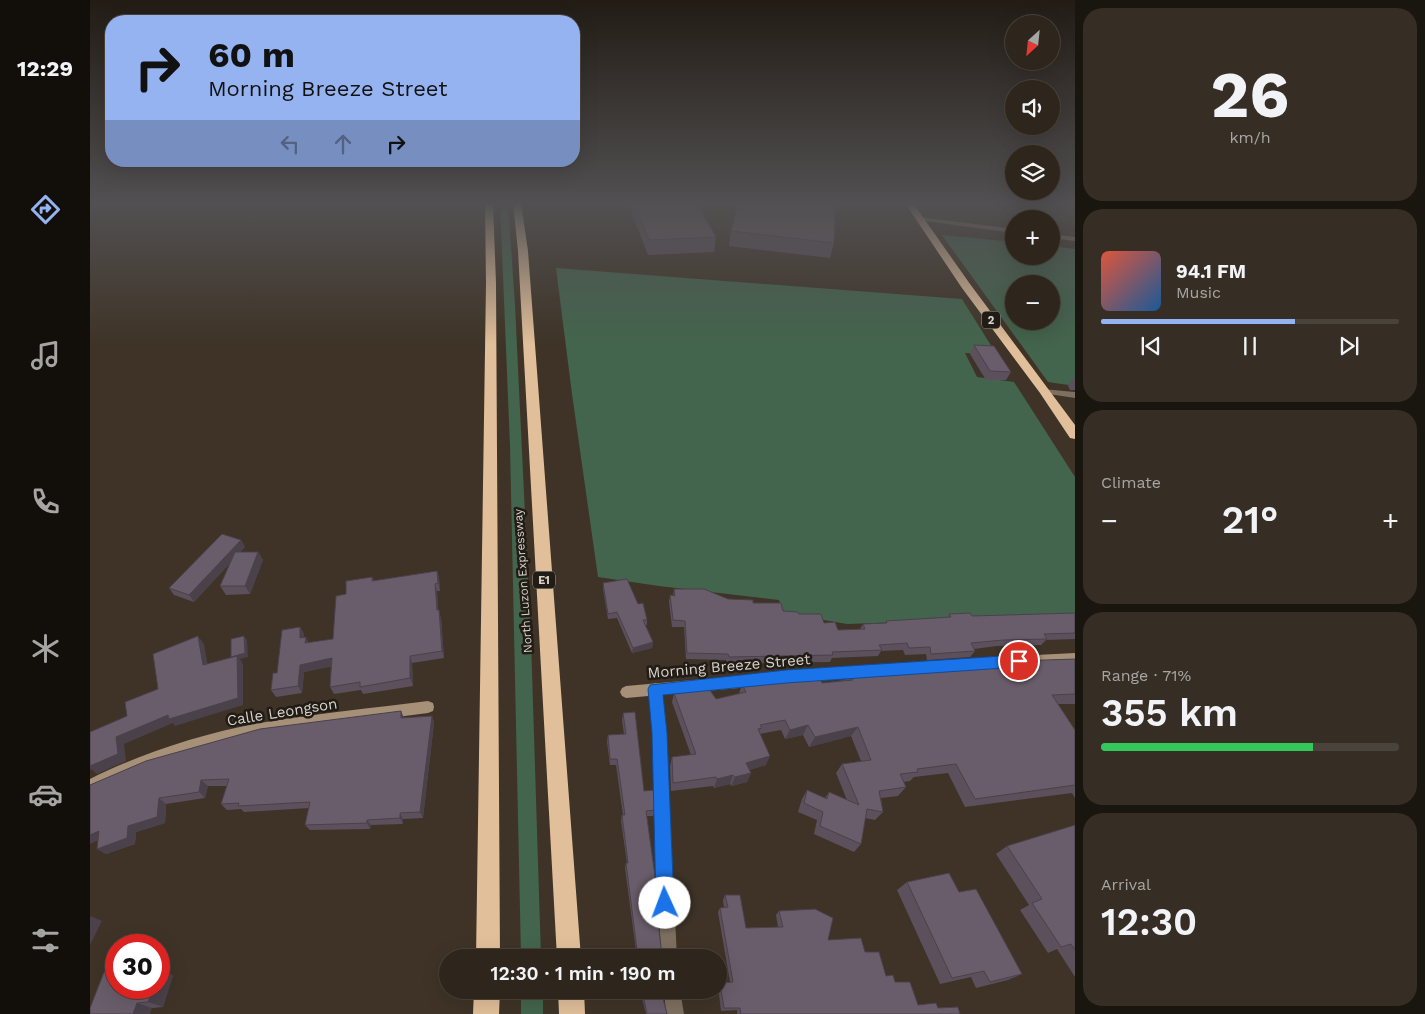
<!DOCTYPE html>
<html lang="en">
<head>
<meta charset="utf-8">
<style>
  body { margin:0; font-family:"Work Sans",sans-serif; background:#362e25; color:#f1f3f6; height:100vh; display:flex; flex-direction:column; font-size:19px; white-space:nowrap }
  * { box-sizing:border-box; margin:0 }
  p { font-size:16px; color:#a7a5a3 }
  .icon { flex:none; width:28px; height:28px; fill:none; stroke:currentColor; stroke-width:2; stroke-linecap:round; stroke-linejoin:round }
  .map { position:relative; flex:1; overflow:hidden }
  .panel { display:flex; flex-direction:column; gap:8px; padding:8px; background:#19150f; width:350px }
  .panel>* { flex:none }
  .guide { position:absolute; left:15px; top:15px; width:475px; height:152px; border-radius:20px; box-shadow:0 5px 20px #0002,0 0 0 1px #49433b; background:#95b2f1; color:#111; overflow:hidden }
  .needle { width:32px; rotate:207deg }
  .buttons { position:absolute; left:915px; top:15px; display:grid; gap:10px }
  .buttons a { display:grid; place-items:center; width:55px; height:55px; border-radius:50%; background:#2e261c; box-shadow:0 5px 20px #0002,0 0 0 1px #49433b; font-size:25px }
  .speed { position:absolute; left:15px; top:934px; display:flex; gap:10px; font-size:25px; font-weight:700; text-align:center }
  .speed>* { display:grid; place-content:center; width:65px; height:65px; border-radius:50%; background:#2e261c; box-shadow:0 5px 20px #0002,0 0 0 1px #49433b; line-height:1 }
  .speed .limit { border:8px solid #d22; background:#fff; color:#111 }
  .pin { position:absolute; display:grid; place-items:center; width:42px; height:42px; color:#fff; margin:-21px; border:2px solid #fff; border-radius:50%; box-shadow:0 1px 5px #0007 }
  .me { position:absolute; width:55px; margin:-28px; rotate:358deg; stroke-linejoin:round; filter:drop-shadow(0 0 4px #0008) }
  .turn { display:flex; align-items:center; gap:18px; height:105px; padding:0 20px; font-size:22px }
  .turn .icon { width:65px; height:65px; stroke-width:2.5 }
  .turn b { display:block; font-size:35px; line-height:42px }
  .lanes { display:flex; align-items:center; height:48px; padding:0 20px; background:#0003; justify-content:center; gap:25px; direction:ltr }
  .lanes .off { opacity:.35 }
  .big { font-size:38px; font-weight:600; line-height:1.1 }
  .panel .card { flex:1; display:flex; flex-direction:column; justify-content:center; gap:8px; min-width:0; padding:0 18px; border-radius:20px; background:#362e25 }
  .panel .dial { align-items:center; gap:0 }
  .dial b { font-size:65px; line-height:1 }
  .song { display:flex; align-items:center; gap:15px }
  .cover { width:60px; height:60px; border-radius:8px; background:linear-gradient(135deg,hsl(10 70% 55%),hsl(210 70% 35%)) }
  .played { height:5px; border-radius:2px; background:linear-gradient(90deg,#95b2f1 65%,#49433b 65%) }
  .keys { display:flex; justify-content:space-around; direction:ltr }
  .heat { display:flex; justify-content:space-between; align-items:center; font-size:28px; direction:ltr }
  .charge { height:8px; border-radius:4px; background:linear-gradient(90deg,#34c759 71%,#49433b 0) }
  .trip { position:absolute; left:349px; top:949px; width:288px; height:50px; border-radius:25px; background:#2e261c; box-shadow:0 5px 20px #0002,0 0 0 1px #49433b; font-weight:600; line-height:50px; text-align:center }
  main { display:flex; flex:1; min-height:0 }
  .tab-bar { display:flex; flex-direction:column; width:90px; justify-content:space-around; align-items:center; background:#120f0b; color:#a7a5a3 }
  .tab-bar .icon { width:35px; height:35px }
  .tab-bar .selected { color:#95b2f1 }
  .tab-bar b { font-size:22px; color:#f1f3f6 }
  .map>svg:first-child { display:block }
</style>
</head>
<body>
<main>
<nav class="tab-bar">
<b>12:29</b>
<svg class="icon selected" aria-label="directions" viewBox="0 0 24 24"><path d="M12 3l9 9-9 9-9-9zM9 14v-3h6M13 9l2 2-2 2"/></svg>
<svg class="icon" aria-label="music" viewBox="0 0 24 24"><path d="M9 18V5l10-2v13"/><circle cx="6" cy="18" r="3"/><circle cx="16" cy="16" r="3"/></svg>
<svg class="icon" aria-label="phone" viewBox="0 0 24 24"><path d="M5 4h4l2 5-3 2q2 4 5 5l2-3 5 2v4C11 20 4 13 5 4z"/></svg>
<svg class="icon" aria-label="climate" viewBox="0 0 24 24"><path d="M12 3v18M4 7l16 10M4 17L20 7"/></svg>
<svg class="icon" aria-label="car" viewBox="0 0 24 24"><path d="M5 17H2v-5l4-1 3-4h7l3 4 3 1v5h-3M9 17h6M6 11h13"/><circle cx="7" cy="17" r="2"/><circle cx="17" cy="17" r="2"/></svg>
<svg class="icon" aria-label="filters" viewBox="0 0 24 24"><path d="M4 7h16M4 17h16"/><circle cx="9" cy="7" r="2"/><circle cx="15" cy="17" r="2"/></svg>
</nav>
<div class="map">
<svg width="985" height="1014" viewBox="0 0 985 1014">
  <rect width="100%" height="100%" fill="#3e3326"/>
  <!-- green -->
  <g fill="#43654d" fill-rule="evenodd">
    <polygon points="410,203 418,203 425,305 441,640 451,957 431,957 420,446"/>
    <path d="M852 235 924 242V256H961V246L985 249V386L958 382ZM924 284H961V321H924Z"/>
    <polygon points="466,268 872,299 907,355 875,353 887,377 924,382 985,477 985,616 757,624 693,613 689,600 569,586 508,577 482,394"/>
    <rect x="431" y="990" width="22" height="24"/>
  </g>
  <g fill="none" stroke-linecap="round" stroke-linejoin="round">
    <!-- street -->
    <g fill="#7e7061" fill-rule="evenodd">
      <polygon points="830,217 924,229 924,233 828,220 828,218"/>
      <polygon points="961,234 985,237 985,241 961,238"/>
      <polygon points="952,389 985,392 985,398 952,393"/>
      <polygon points="565,683 569,685 571,689 576,733 587,958 571,958 562,733 559,689 561,685"/>
      <polygon points="574,990 590,990 594,1014 576,1014"/>
    </g>
    <!-- secondary -->
    <g fill="#a69078" fill-rule="evenodd">
      <polygon points="985,653 985,663 884,668 880,667 878,663 880,659 884,658"/>
      <polygon points="772,665 776,667 778,671 776,675 772,677 536,698 532,696 530,692 532,688 536,686"/>
      <path d="M338 701 343 703 344 707 343 711 338 713 175 734 154 739 62 766 0 793V779C51 753 120 731 176 722 230 713 284 708 338 701Z"/>
    </g>
    <!-- highway -->
    <g fill="#e1bf9a" fill-rule="evenodd">
      <polygon points="395,203 403,203 406,283 410,958 386,958 396,283"/>
      <polygon points="423,203 431,203 438,251 491,958 467,958 428,251"/>
      <polygon points="815,203 823,203 880,284 985,425 985,439 980,438 950,393 872,288"/>
      <polygon points="384,990 410,990 409,1014 383,1014"/>
      <polygon points="468,990 494,990 495,1014 469,1014"/>
    </g>
  </g>
  <!-- wall -->
  <g fill="#5b505c">
    <polygon points="538,203 616,203 615,204 608,204 626,237 624,252 558,255"/>
    <polygon points="641,231 744,243 740,258 639,246"/>
    <polygon points="884,345 921,372 916,380 896,380 880,354"/>
    <polygon points="985,376 985,390 980,390 978,386"/>
    <polygon points="151,540 155,547 150,552 168,552 173,560 160,594 136,595 130,586 140,563 104,602 84,595 79,588"/>
    <polygon points="347,571 349,578 350,591 347,591 348,610 351,618 354,658 322,663 323,686 273,694 271,690 244,694 240,687 241,666 214,672 212,693 186,697 181,690 187,673 210,627 214,634 214,637 219,643 243,639 256,594 282,577 284,581"/>
    <polygon points="513,583 557,620 557,625 555,625 563,642 562,648 542,653 527,618 518,619 513,589"/>
    <polygon points="584,589 638,599 663,603 709,614 734,623 748,630 770,629 773,624 795,623 796,621 856,617 859,614 882,616 985,613 985,639 956,640 951,645 907,646 884,649 885,651 880,657 837,660 836,654 815,655 813,650 791,651 788,656 742,658 740,662 637,663 636,660 596,659 594,627 582,627 579,602 580,595 583,596"/>
    <polygon points="985,659 985,704 968,704 985,730 985,798 982,793 875,807 858,773 824,777 820,781 813,782 816,787 808,796 791,798 793,812 785,820 775,818 771,844 764,852 724,834 727,820 708,812 712,799 717,790 735,798 739,792 757,800 746,773 752,764 771,761 761,736 719,747 713,735 695,739 691,730 670,734 676,765 659,770 661,773 657,782 641,786 640,784 624,788 623,786 581,791 580,766 582,757 601,755 582,702 584,693 598,689 599,685 626,699 649,694 652,684 673,680 673,678 732,683 754,680 759,672 924,664 927,661"/>
    <polygon points="533,713 554,791 565,810 563,816 557,816 568,903 567,907 572,956 571,958 547,958 535,868 536,863 537,863 531,821 532,815 533,815 526,765 520,765 517,742 518,735 534,734 532,720"/>
    <polygon points="342,716 344,723 333,818 313,819 313,824 281,825 280,829 220,830 215,825 219,808 154,812 151,809 137,810 131,804 137,786 118,786 115,798 76,804 75,823 46,832 45,844 16,854 7,849 8,841 0,785 314,718"/>
    <polygon points="985,825 985,977 967,949 958,953 930,910 939,905 906,854 917,846"/>
    <polygon points="817,882 869,892 932,974 918,980 886,988 881,977 850,984 807,890"/>
    <polygon points="635,895 656,928 688,927 686,915 689,911 738,940 775,952 796,976 805,982 828,1005 848,1008 870,1014 647,1014 647,1010 631,1011 628,986 630,983 640,982 628,912 630,908 634,908 633,900"/>
    <polygon points="83,975 73,1007 0,1014"/>
    <polygon points="550,990 571,990 577,1014 556,1014"/>
  </g>
  <!-- shaded-wall -->
  <g fill="#4a414b">
    <polygon points="151,540 155,547 104,602 99,595"/>
    <polygon points="168,552 173,560 160,594 155,586"/>
    <polygon points="347,571 349,578 350,591 348,583"/>
    <polygon points="345,584 347,591 349,618 347,610"/>
    <polygon points="349,610 351,618 354,658 352,651"/>
    <polygon points="210,627 214,634 214,645 210,638"/>
    <polygon points="108,636 114,644 119,672 113,665"/>
    <polygon points="154,636 157,640 158,657 150,659 153,664 153,705 85,726 83,723 34,744 36,761 7,774 1,769 0,770 0,760 26,737 144,661"/>
    <polygon points="216,637 220,644 215,643"/>
    <polygon points="563,642 562,648 542,653 543,648"/>
    <polygon points="320,656 322,663 323,686 320,678"/>
    <polygon points="242,658 245,666 214,672 212,693 208,686 210,665"/>
    <polygon points="311,711 314,718 311,718"/>
    <polygon points="342,716 344,723 333,818 330,812"/>
    <polygon points="718,725 713,735 695,739 700,730"/>
    <polygon points="768,727 761,736 719,747 725,737"/>
    <polygon points="680,756 676,765 652,772 656,763"/>
    <polygon points="661,773 657,782 641,786 645,777"/>
    <polygon points="643,775 640,784 624,788 627,779"/>
    <polygon points="111,780 118,786 115,798 109,792"/>
    <polygon points="69,798 76,804 75,823 46,832 45,844 16,854 7,849 38,826"/>
    <polygon points="310,813 313,819 313,824 310,818"/>
    <polygon points="277,820 281,825 280,829 277,823"/>
    <polygon points="9,831 17,836 0,844 0,835"/>
    <polygon points="1,916 12,921 0,945 0,918"/>
    <polygon points="69,969 83,975 73,1007 58,1002 63,988 69,988"/>
    <polygon points="47,1003 62,1008 60,1014 43,1014"/>
  </g>
  <!-- building -->
  <g fill="#6a5d6b" stroke="#4a414b">
    <polygon points="544,203 607,203 626,237 559,240"/>
    <polygon points="648,203 745,203 744,243 641,231"/>
    <polygon points="884,345 904,346 921,372 900,371"/>
    <polygon points="132,534 151,540 99,595 79,588"/>
    <polygon points="145,552 168,552 155,586 130,586"/>
    <polygon points="347,571 348,583 345,584 347,610 349,610 352,651 320,656 320,678 270,687 270,682 240,687 242,658 210,665 208,686 181,690 183,673 187,673 192,630 210,627 210,638 216,637 215,643 243,639 246,596 256,594 256,581 282,577 282,581"/>
    <polygon points="537,579 548,604 553,603 557,620 553,620 563,642 543,648 527,612 518,614 513,583"/>
    <polygon points="584,589 614,589 638,599 663,600 663,603 691,603 693,611 708,612 709,614 731,614 734,623 745,622 748,630 775,629 773,624 797,623 796,621 861,617 859,614 880,613 882,616 985,613 985,633 954,634 957,639 913,640 881,643 885,651 841,654 840,647 819,648 817,643 789,645 792,650 742,652 743,655 639,657 638,654 597,653 595,621 583,620 580,595 585,596"/>
    <polygon points="108,636 113,665 147,656 148,698 79,719 78,715 26,737 28,754 0,766 0,732 37,716 35,702 68,689 63,654"/>
    <polygon points="154,636 155,653 141,657 141,639"/>
    <polygon points="985,659 985,694 962,695 985,730 985,785 885,799 866,764 827,769 828,772 810,774 816,787 789,791 793,812 777,809 771,844 730,826 733,812 714,803 717,790 737,799 739,792 769,805 752,764 781,760 768,727 725,737 718,725 700,730 695,720 670,725 672,728 668,729 680,756 656,763 661,773 645,777 643,775 627,779 626,777 583,783 582,757 606,754 584,693 600,689 599,685 615,683 626,699 656,692 652,684 674,679 673,678 700,677 702,680 729,676 732,683 763,680 759,672 774,669 895,661 897,665 928,664 927,661"/>
    <polygon points="311,711 311,718 342,716 330,812 310,813 310,818 277,820 277,823 215,825 220,802 148,806 149,803 131,804 139,779 111,780 109,792 69,798 67,817 38,826 37,838 7,849 9,831 0,835 0,785 56,761 170,729"/>
    <polygon points="545,712 554,791 564,790 565,810 556,811 568,898 568,903 566,903 572,956 562,957 563,958 548,958 536,863 538,863 532,815 535,815 527,759 520,759 518,735 536,734 533,713"/>
    <polygon points="985,825 985,950 981,944 971,947 942,903 952,899 917,846"/>
    <polygon points="859,873 869,892 886,889 932,974 900,982 894,971 862,978 817,882"/>
    <polygon points="635,895 650,895 656,928 693,927 689,911 725,909 743,918 738,940 771,938 775,952 789,952 796,976 803,975 805,982 820,982 828,1005 846,1003 848,1008 868,1007 870,1014 651,1014 650,1008 634,1008 630,983 643,982 630,908 638,907"/>
    <polygon points="26,971 26,988 63,988 58,1002 47,1003 43,1014 0,1014 0,1008 14,972"/>
    <polygon points="552,990 571,990 577,1014 557,1014"/>
  </g>
  <!-- sky -->
  <linearGradient id="sky" x2="0" y2="1"><stop stop-color="#221c15"/><stop offset="0.59" stop-color="#525052"/><stop offset="1" stop-color="#525052" stop-opacity="0"/></linearGradient>
  <rect width="985" height="345" fill="url(#sky)"/>
  <!-- route -->
  <polygon fill="#1a73e8" stroke="#114b97" points="929,655 934,657 936,661 934,665 929,667 696,683 573,695 577,733 584,903 582,910 575,912 569,910 566,903 562,733 558,689 560,685 696,670"/>
  <g text-anchor="middle" stroke-width="5" stroke-linejoin="round" paint-order="stroke">
    <!-- shield labels -->
    <g fill="#211c16" stroke="#a29c95" stroke-width="1">
      <rect x="892" y="311.5" width="18" height="17" rx="4"/>
      <rect x="443" y="571.5" width="22" height="17" rx="4"/>
    </g>
    <g font-size="11" font-weight="bold" fill="#dad3cb">
      <text x="901" y="324">2</text>
      <text x="454" y="584">E1</text>
    </g>
    <!-- street labels -->
    <g font-size="12" fill="#dad3cb" stroke="#211c16">
      <text transform="translate(433 581) rotate(-94)" y="4">North Luzon Expressway</text>
    </g>
    <!-- near-street labels -->
    <g font-size="15" fill="#dad3cb" stroke="#211c16">
      <text transform="translate(639 666) rotate(-5)" y="5">Morning Breeze Street</text>
      <text transform="translate(192 712) rotate(-9)" y="5">Calle Leongson</text>
    </g>
  </g>
</svg>
<div class="buttons">
<a><svg class="needle" viewBox="-14 -14 28 28"><path d="M0-13l5 13h-10z" fill="#e53935"/><path d="M0 13l5-13h-10z" fill="#a7a5a3"/></svg></a>
<a><svg class="icon" aria-label="sound" viewBox="0 0 24 24"><path d="M4 9h4l5-4v14l-5-4H4zM17 9q2 3 0 6"/></svg></a>
<a><svg class="icon" aria-label="layers" viewBox="0 0 24 24"><path d="M12 4l9 5-9 5-9-5zM3 14l9 5 9-5"/></svg></a>
<a>+</a>
<a>−</a>
</div>
<div class="speed"><div class="limit">30</div></div>
<div class="pin" style="left:929px;top:661px;background:#d93025"><svg class="icon" aria-label="arrive" viewBox="0 0 24 24"><path d="M6 21V4h12l-3 4 3 4H6"/></svg></div>
<svg class="me" style="left:575px;top:903px" viewBox="-20 -20 40 40"><circle r="19" fill="#fff"/><path d="M0-13L10 11 0 6-10 11z" fill="#1a73e8"/></svg>
<div class="trip">12:30 · 1 min · 190 m</div>
<div class="guide">
<div class="turn"><svg class="icon" aria-label="right" viewBox="0 0 24 24"><path d="M7 20v-9h11M14 6l5 5-5 5"/></svg><div><b>60 m</b>Morning Breeze Street</div></div>
<div class="lanes"><svg class="icon off" aria-label="left" viewBox="0 0 24 24"><path d="M17 20v-9H6M10 6l-5 5 5 5"/></svg><svg class="icon off" aria-label="ahead" viewBox="0 0 24 24"><path d="M12 20V5M6 11l6-6 6 6"/></svg><svg class="icon" aria-label="right" viewBox="0 0 24 24"><path d="M7 20v-9h11M14 6l5 5-5 5"/></svg></div>
</div>
</div>
<section class="panel">
<div class="card dial"><b>26</b><p>km/h</p></div>
<div class="card">
<div class="song"><i class="cover"></i><div><b>94.1 FM</b><p>Music</p></div></div>
<div class="played"></div>
<div class="keys"><svg class="icon" aria-label="previous" viewBox="0 0 24 24"><path d="M18 5L8 12l10 7zM5 5v14"/></svg><svg class="icon" aria-label="pause" viewBox="0 0 24 24"><path d="M8 5v14M16 5v14"/></svg><svg class="icon" aria-label="next" viewBox="0 0 24 24"><path d="M6 5l10 7-10 7zM19 5v14"/></svg></div>
</div>
<div class="card"><p>Climate</p>
<div class="heat"><a>−</a><b class="big">21°</b><a>+</a></div>
</div>
<div class="card"><p>Range · 71%</p><b class="big">355 km</b><div class="charge"></div></div>
<div class="card"><p>Arrival</p><b class="big">12:30</b></div>
</section>
</main>
</body>
</html>
